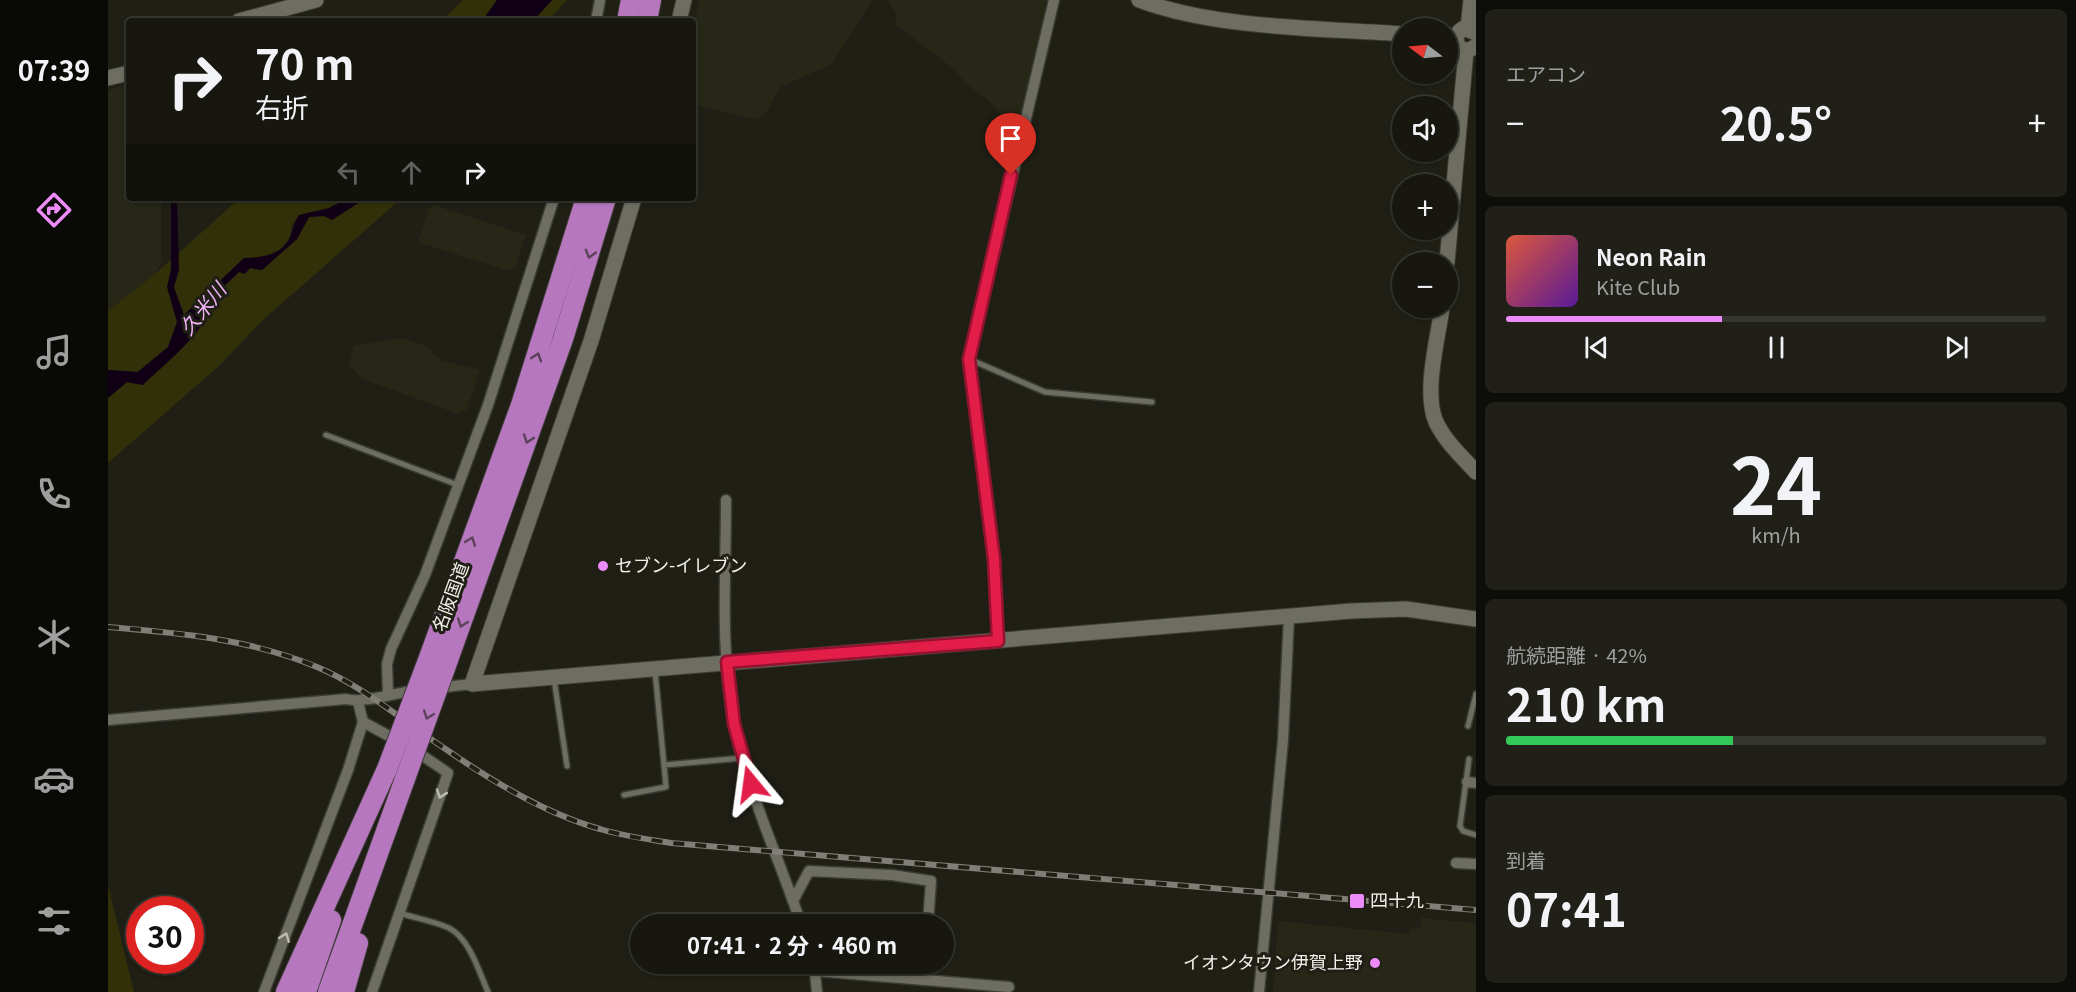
<!DOCTYPE html>
<html lang="ja">
<head>
<meta charset="utf-8">
<style>
  body { margin:0; font-family:Georgia,"Noto Sans JP",serif; background:#202019; color:#f1f3f6; height:100vh; display:flex; flex-direction:column; font-size:22px; white-space:nowrap }
  * { box-sizing:border-box; margin:0 }
  p { font-size:20px; color:#9e9f9f }
  .icon { flex:none; width:33px; height:33px; fill:none; stroke:currentColor; stroke-width:2; stroke-linecap:round; stroke-linejoin:round }
  .map { position:relative; flex:1; overflow:hidden }
  .side { display:flex; flex-direction:column; gap:9px; padding:9px; background:#0d0d09; width:600px }
  .side>* { flex:none }
  .hud { position:absolute; left:18px; top:18px; width:570px; height:183px; border-radius:6px; box-shadow:0 2px 4px #0004,0 0 0 2px #363630; background:#171710; color:#f1f3f6; overflow:hidden }
  .needle { width:39px; rotate:286deg }
  .tools { position:absolute; left:1284px; top:18px; display:grid; gap:12px }
  .tools a { display:grid; place-items:center; width:66px; height:66px; border-radius:50%; background:#171710; box-shadow:0 2px 4px #0004,0 0 0 2px #363630; font-size:30px }
  .speed { position:absolute; left:18px; top:896px; display:flex; gap:12px; font-size:30px; font-weight:700; text-align:center }
  .speed>* { display:grid; place-content:center; width:78px; height:78px; border-radius:50%; background:#171710; box-shadow:0 2px 4px #0004,0 0 0 2px #363630; line-height:1 }
  .speed .limit { border:9px solid #d22; background:#fff; color:#111 }
  .pin { position:absolute; display:grid; place-items:center; width:51px; height:51px; color:#fff; margin:-62px -26px; border-radius:50% 50% 50% 0; rotate:-45deg; box-shadow:0 0 6px #0007 }
  .pin .icon { rotate:45deg }
  .me { position:absolute; width:66px; margin:-33px; rotate:344deg; stroke-linejoin:round; filter:drop-shadow(0 0 4px #0008) }
  .turn { display:flex; align-items:center; gap:21px; height:126px; padding:0 30px; font-size:27px }
  .turn .icon { width:78px; height:78px; stroke-width:2.5 }
  .turn b { display:block; font-size:42px; line-height:51px }
  .lanes { display:flex; align-items:center; height:57px; padding:0 30px; background:#0003; justify-content:center; gap:30px; direction:ltr }
  .lanes .off { opacity:.35 }
  .big { font-size:45px; font-weight:700; line-height:1.1 }
  .side .card { flex:1; display:flex; flex-direction:column; justify-content:center; gap:9px; min-width:0; padding:0 21px; border-radius:9px; background:#202019 }
  .side .dial { align-items:center; gap:0 }
  .dial b { font-size:78px; line-height:1 }
  .song { display:flex; align-items:center; gap:18px }
  .cover { width:72px; height:72px; border-radius:9px; background:linear-gradient(135deg,hsl(10 70% 55%),hsl(270 70% 35%)) }
  .played { height:6px; border-radius:3px; background:linear-gradient(90deg,#ed8cf9 40%,#363630 40%) }
  .keys { display:flex; justify-content:space-around; direction:ltr }
  .heat { display:flex; justify-content:space-between; align-items:center; font-size:33px; direction:ltr }
  .charge { height:9px; border-radius:4px; background:linear-gradient(90deg,#34c759 42%,#363630 0) }
  .trip { position:absolute; left:522px; top:914px; width:324px; height:60px; border-radius:30px; background:#171710; box-shadow:0 2px 4px #0004,0 0 0 2px #363630; font-weight:700; line-height:60px; text-align:center }
  main { display:flex; flex:1; min-height:0 }
  .tab-bar { display:flex; flex-direction:column; width:108px; justify-content:space-around; align-items:center; background:#090906; color:#9e9f9f }
  .tab-bar .icon { width:42px; height:42px }
  .tab-bar .selected { color:#ed8cf9 }
  .tab-bar b { font-size:27px; color:#f1f3f6 }
  .map>svg:first-child { display:block }
</style>
</head>
<body>
<main>
<nav class="tab-bar">
<b>07:39</b>
<svg class="icon selected" aria-label="directions" viewBox="0 0 24 24"><path d="M12 3l9 9-9 9-9-9zM9 14v-3h6M13 9l2 2-2 2"/></svg>
<svg class="icon" aria-label="music" viewBox="0 0 24 24"><path d="M9 18V5l10-2v13"/><circle cx="6" cy="18" r="3"/><circle cx="16" cy="16" r="3"/></svg>
<svg class="icon" aria-label="phone" viewBox="0 0 24 24"><path d="M5 4h4l2 5-3 2q2 4 5 5l2-3 5 2v4C11 20 4 13 5 4z"/></svg>
<svg class="icon" aria-label="climate" viewBox="0 0 24 24"><path d="M12 3v18M4 7l16 10M4 17L20 7"/></svg>
<svg class="icon" aria-label="car" viewBox="0 0 24 24"><path d="M5 17H2v-5l4-1 3-4h7l3 4 3 1v5h-3M9 17h6M6 11h13"/><circle cx="7" cy="17" r="2"/><circle cx="17" cy="17" r="2"/></svg>
<svg class="icon" aria-label="filters" viewBox="0 0 24 24"><path d="M4 7h16M4 17h16"/><circle cx="9" cy="7" r="2"/><circle cx="15" cy="17" r="2"/></svg>
</nav>
<div class="map">
<svg width="1368" height="992" viewBox="0 0 1368 992">
  <rect width="100%" height="100%" fill="#1f1f16"/>
  <!-- built -->
  <g fill="#272717">
    <polygon points="591,0 764,0 724,64 672,87 658,113 648,120 585,104 585,29"/>
    <polygon points="780,0 941,0 912,122 896,119 880,100 862,87 843,67 788,25 788,13"/>
    <polygon points="21,84 21,198 53,198 53,263 48,273 0,311 0,90"/>
    <polygon points="325,205 418,235 407,268 397,270 310,242 321,208"/>
    <polygon points="294,338 317,346 333,360 372,370 359,409 350,414 255,379 241,365 246,346"/>
    <polygon points="1313,918 1368,923 1368,992 1165,992 1170,921 1301,934 1302,928 1312,929"/>
  </g>
  <!-- green -->
  <g fill="#313008">
    <polygon points="355,0 389,0 374,21 333,21"/>
    <polygon points="444,0 459,0 440,21 424,21"/>
    <polygon points="132,198 240,198 221,208 191,215 184,225 182,238 170,252 151,258 109,283 69,322 60,347 29,372 0,370 0,311 48,273"/>
    <path d="M258 198H294L155 320 112 365 0 463V398L19 382 35 385C57 357 103 288 131 272 139 267 146 268 154 270L189 239 201 217 216 216Z"/>
    <polygon points="0,885 26,992 0,992"/>
  </g>
  <!-- water -->
  <g fill="#110015">
    <polygon points="389,0 444,0 425,21 374,21"/>
    <path d="M63 198H69L71 270 66 287 76 315 136 258C152 258 175 255 182 237 186 229 186 223 191 215L221 208 240 198H258L224 220 216 216 201 217 189 239 154 270 142 268 137 274 131 272 100 302C108 324 50 370 35 385L19 382 0 398V370L30 372 60 347 69 322 59 287 63 269Z"/>
  </g>
  <g fill="none" stroke-linecap="round" stroke-linejoin="round">
    <!-- lane casing -->
    <g stroke="#3c3c36" stroke-width="8">
      <g id="lane">
        <polyline points="861,359 937,392 1044,402"/>
        <polyline points="218,435 350,485"/>
        <polyline points="547,671 556,765"/>
        <polyline points="446,679 459,766"/>
        <polyline points="1360,726 1368,694"/>
        <polyline points="1361,759 1352,826 1355,831 1368,835"/>
        <polyline points="516,795 558,787 556,765 634,758"/>
        <path d="M291 913C307 918 326 921 341 928 362 939 371 972 380 992"/>
      </g>
    </g>
    <!-- street casing -->
    <g stroke="#3c3c36" stroke-width="13">
      <g id="street">
        <polyline points="488,21 492,0"/>
        <path d="M618 500C618 574 612 651 626 724 640 793 671 858 693 924"/>
        <polyline points="890,641 886,559 861,359 946,0"/>
        <polyline points="328,688 364,684"/>
        <polyline points="280,693 279,664 283,649 317,575 380,405 446,198"/>
        <path d="M0 720 238 699C256 704 289 692 310 690"/>
        <polyline points="255,722 292,742"/>
        <polyline points="1359,782 1368,783"/>
        <polyline points="1348,863 1368,864"/>
        <polyline points="685,901 701,871 784,875 823,881 820,924"/>
        <polyline points="706,963 709,992"/>
        <polyline points="708,971 901,987"/>
        <polyline points="816,980 817,963"/>
        <polyline points="156,992 240,770 255,722 250,702"/>
        <polyline points="264,992 340,773 305,749"/>
        <polyline points="1151,992 1175,740 1181,617"/>
      </g>
    </g>
    <!-- secondary casing -->
    <g stroke="#3c3c36" stroke-width="17">
      <g id="secondary">
        <path d="M1031 0C1109 29 1212 28 1294 34"/>
        <polyline points="131,21 208,0"/>
        <polyline points="571,21 576,0"/>
        <polyline points="1360,28 1363,0"/>
        <path d="M1368 33 1356 28C1339 37 1353 59 1368 46"/>
        <polyline points="0,78 21,73"/>
        <polyline points="526,198 483,341 364,684 1243,611 1298,609 1368,619"/>
        <polyline points="1339,262 1358,51"/>
        <path d="M1334 308C1330 338 1315 393 1328 422 1337 441 1353 456 1368 472"/>
      </g>
    </g>
    <!-- highway casing -->
    <g stroke="#3c3c36" stroke-width="22">
      <g id="highway">
        <polyline points="519,21 523,0"/>
        <polyline points="539,21 543,0"/>
        <polyline points="322,655 413,405 478,198"/>
        <polyline points="340,660 455,339 498,198"/>
        <polyline points="178,992 279,769"/>
        <polyline points="198,992 223,920"/>
        <polyline points="220,992 298,776"/>
        <polyline points="236,992 250,943"/>
      </g>
    </g>
    <!-- lane -->
    <use href="#lane" stroke="#6d6d62" stroke-width="5"/>
    <!-- street -->
    <use href="#street" stroke="#6d6d62" stroke-width="10"/>
    <!-- secondary -->
    <use href="#secondary" stroke="#6d6d62" stroke-width="15"/>
    <!-- highway -->
    <use href="#highway" stroke="#b777bf" stroke-width="20"/>
    <!-- rail casing -->
    <g stroke="#7f7f77" stroke-width="6">
      <path id="rail" d="M0 627C72 633 142 639 209 667 257 687 296 722 339 750 385 782 438 814 492 829 515 836 539 839 563 843L1368 910"/>
    </g>
    <!-- rail -->
    <use href="#rail" stroke="#1f1f16" stroke-width="4" stroke-dasharray="11" stroke-linecap="butt"/>
    <!-- highway-bridge casing -->
    <g stroke="#3c3c36" stroke-width="22" stroke-linecap="butt">
      <g id="highway-bridge">
        <polyline points="279,769 322,655"/>
        <polyline points="298,776 340,660"/>
      </g>
    </g>
    <!-- highway-bridge -->
    <use href="#highway-bridge" stroke="#b777bf" stroke-width="20"/>
  </g>
  <!-- one-way arrows -->
  <defs><path id="oneway-chevron" d="M-2-3.5L2.5 0L-2 3.5" fill="none" stroke-width="1.6" stroke-linecap="round" stroke-linejoin="round" transform="scale(1.5)"/></defs>
  <g stroke="#5c425a">
    <use href="#oneway-chevron" transform="translate(482 254) rotate(106)"/>
    <use href="#oneway-chevron" transform="translate(429 357) rotate(-72)"/>
    <use href="#oneway-chevron" transform="translate(420 439) rotate(109)"/>
    <use href="#oneway-chevron" transform="translate(363 541) rotate(-70)"/>
    <use href="#oneway-chevron" transform="translate(354 623) rotate(110)"/>
    <use href="#oneway-chevron" transform="translate(320 715) rotate(110)"/>
  </g>
  <g stroke="#bcbcb3">
    <use href="#oneway-chevron" transform="translate(333 794) rotate(109)"/>
    <use href="#oneway-chevron" transform="translate(177 937) rotate(-69)"/>
  </g>
  <g fill="none" stroke-linecap="round" stroke-linejoin="round">
    <!-- route casing -->
    <g stroke="#92132f" stroke-width="15">
      <polyline id="route" points="643,784 626,724 619,662 890,641 886,559 861,359 903,175"/>
    </g>
    <!-- route -->
    <use href="#route" stroke="#e11d48" stroke-width="10"/>
  </g>
  <!-- markers -->
  <g fill="#ed8cf9" stroke="#1f1f16" stroke-width="2">
    <circle cx="495" cy="566" r="6"/>
    <rect x="1241" y="893" width="16" height="16" rx="3"/>
    <circle cx="1267" cy="963" r="6"/>
  </g>
  <g text-anchor="middle" stroke-width="6" stroke-linejoin="round" paint-order="stroke">
    <!-- poi labels -->
    <g font-size="18" fill="#f0f0e9" stroke="#1f1f16" text-anchor="start">
      <text x="507" y="572">セブン-イレブン</text>
      <text x="1262" y="907">四十九</text>
      <text x="1255" y="969" text-anchor="end">イオンタウン伊賀上野</text>
    </g>
    <!-- street labels -->
    <g font-size="18" fill="#f0f0e9" stroke="#1f1f16">
      <text transform="translate(343 597) rotate(-70)" y="6">名阪国道</text>
    </g>
    <!-- water labels -->
    <g font-size="20" font-style="italic" fill="#f2b3f9" stroke="#1f1f16">
      <text transform="translate(95 309) rotate(-51)" y="7">久米川</text>
    </g>
  </g>
</svg>
<div class="tools">
<a><svg class="needle" viewBox="-14 -14 28 28"><path d="M0-13l5 13h-10z" fill="#e53935"/><path d="M0 13l5-13h-10z" fill="#9e9f9f"/></svg></a>
<a><svg class="icon" aria-label="sound" viewBox="0 0 24 24"><path d="M4 9h4l5-4v14l-5-4H4zM17 9q2 3 0 6"/></svg></a>
<a>+</a>
<a>−</a>
</div>
<div class="speed"><div class="limit">30</div></div>
<div class="pin" style="left:903px;top:175px;background:#d93025"><svg class="icon" aria-label="arrive" viewBox="0 0 24 24"><path d="M6 21V4h12l-3 4 3 4H6"/></svg></div>
<svg class="me" style="left:643px;top:784px" viewBox="-20 -20 40 40"><path d="M0-17L14 15 0 8-14 15z" fill="#e11d48" stroke="#fff" stroke-width="4"/></svg>
<div class="trip">07:41 · 2 分 · 460 m</div>
<div class="hud">
<div class="turn"><svg class="icon" aria-label="right" viewBox="0 0 24 24"><path d="M7 20v-9h11M14 6l5 5-5 5"/></svg><div><b>70 m</b>右折</div></div>
<div class="lanes"><svg class="icon off" aria-label="left" viewBox="0 0 24 24"><path d="M17 20v-9H6M10 6l-5 5 5 5"/></svg><svg class="icon off" aria-label="ahead" viewBox="0 0 24 24"><path d="M12 20V5M6 11l6-6 6 6"/></svg><svg class="icon" aria-label="right" viewBox="0 0 24 24"><path d="M7 20v-9h11M14 6l5 5-5 5"/></svg></div>
</div>
</div>
<section class="side">
<div class="card"><p>エアコン</p>
<div class="heat"><a>−</a><b class="big">20.5°</b><a>+</a></div>
</div>
<div class="card">
<div class="song"><i class="cover"></i><div><b>Neon Rain</b><p>Kite Club</p></div></div>
<div class="played"></div>
<div class="keys"><svg class="icon" aria-label="previous" viewBox="0 0 24 24"><path d="M18 5L8 12l10 7zM5 5v14"/></svg><svg class="icon" aria-label="pause" viewBox="0 0 24 24"><path d="M8 5v14M16 5v14"/></svg><svg class="icon" aria-label="next" viewBox="0 0 24 24"><path d="M6 5l10 7-10 7zM19 5v14"/></svg></div>
</div>
<div class="card dial"><b>24</b><p>km/h</p></div>
<div class="card"><p>航続距離 · 42%</p><b class="big">210 km</b><div class="charge"></div></div>
<div class="card"><p>到着</p><b class="big">07:41</b></div>
</section>
</main>
</body>
</html>
